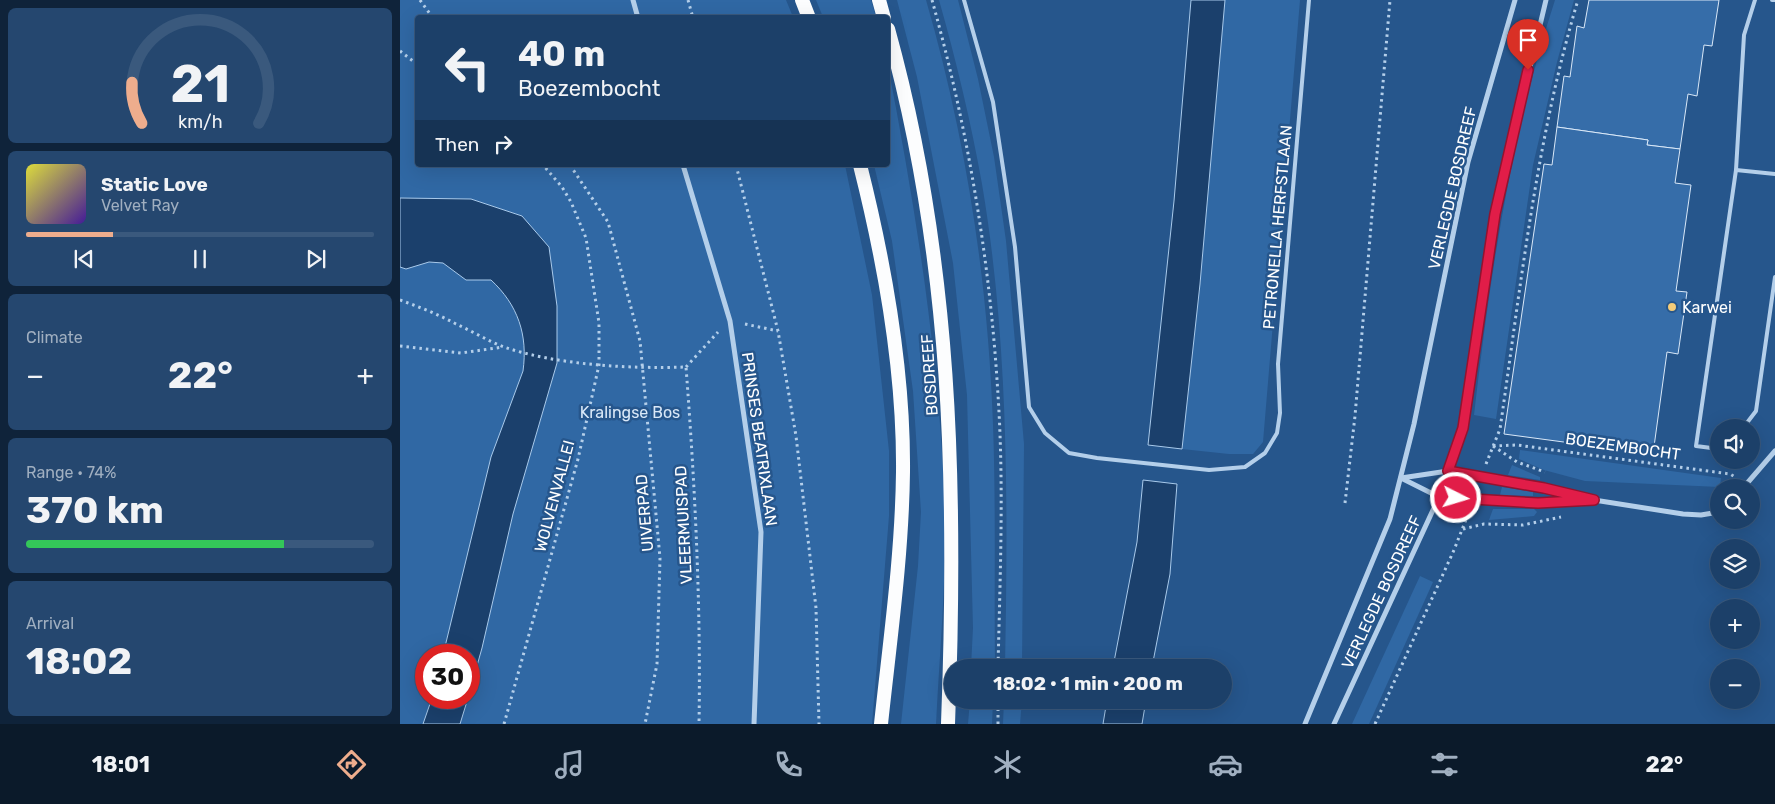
<!DOCTYPE html>
<html lang="en">
<head>
<meta charset="utf-8">
<style>
  body { margin:0; font-family:Rubik,sans-serif; background:#25476f; color:#f1f3f6; height:100vh; display:flex; flex-direction:column; font-size:19px; white-space:nowrap }
  * { box-sizing:border-box; margin:0 }
  p { font-size:16px; color:#a0afc0 }
  .icon { flex:none; width:28px; height:28px; fill:none; stroke:currentColor; stroke-width:2; stroke-linecap:round; stroke-linejoin:round }
  .map { position:relative; flex:1; overflow:hidden }
  .drawer { display:flex; flex-direction:column; gap:8px; padding:8px; background:#0f233a; width:400px }
  .drawer>* { flex:none }
  .banner { position:absolute; left:15px; top:15px; width:475px; height:152px; border-radius:5px; box-shadow:0 5px 20px #0002,0 0 0 1px #3a597d; background:#1c4069; color:#f1f3f6; overflow:hidden }
  .buttons { position:absolute; left:1310px; top:419px; display:grid; gap:10px }
  .buttons a { display:grid; place-items:center; width:50px; height:50px; border-radius:50%; background:#1c4069; box-shadow:0 5px 20px #0002,0 0 0 1px #3a597d; font-size:25px }
  .speed { position:absolute; left:15px; top:644px; display:flex; gap:10px; font-size:25px; font-weight:700; text-align:center }
  .speed>* { display:grid; place-content:center; width:65px; height:65px; border-radius:50%; background:#1c4069; box-shadow:0 5px 20px #0002,0 0 0 1px #3a597d; line-height:1 }
  .speed .limit { border:8px solid #d22; background:#fff; color:#111 }
  .pin { position:absolute; display:grid; place-items:center; width:42px; height:42px; color:#fff; margin:-51px -21px; border-radius:50% 50% 50% 0; rotate:-45deg; box-shadow:0 0 5px #0007 }
  .pin .icon { rotate:45deg }
  .me { position:absolute; width:55px; margin:-28px; rotate:95deg; stroke-linejoin:round; filter:drop-shadow(0 0 4px #0008) }
  .turn { display:flex; align-items:center; gap:18px; height:105px; padding:0 20px; font-size:22px }
  .turn .icon { width:65px; height:65px; stroke-width:2.5 }
  .turn b { display:block; font-size:35px; line-height:42px }
  .then { display:flex; align-items:center; height:48px; padding:0 20px; background:#0003; gap:10px; font-size:19px }
  .big { font-size:38px; font-weight:700; line-height:1.1 }
  .drawer .card { flex:1; display:flex; flex-direction:column; justify-content:center; gap:8px; min-width:0; padding:0 18px; border-radius:8px; background:#25476f }
  .drawer .dial { align-items:center; gap:0 }
  .dial svg { height:130px; overflow:visible; fill:none; stroke:#3a597d; stroke-width:7; stroke-linecap:round; text-anchor:middle }
  .dial text { fill:#f1f3f6; stroke:none }
  .song { display:flex; align-items:center; gap:15px }
  .cover { width:60px; height:60px; border-radius:8px; background:linear-gradient(135deg,hsl(60 70% 55%),hsl(260 70% 35%)) }
  .played { height:5px; border-radius:2px; background:linear-gradient(90deg,#eead8d 25%,#3a597d 25%) }
  .keys { display:flex; justify-content:space-around; direction:ltr }
  .heat { display:flex; justify-content:space-between; align-items:center; font-size:28px; direction:ltr }
  .charge { height:8px; border-radius:4px; background:linear-gradient(90deg,#34c759 74%,#3a597d 0) }
  .trip { position:absolute; left:544px; top:659px; width:288px; height:50px; border-radius:25px; background:#1c4069; box-shadow:0 5px 20px #0002,0 0 0 1px #3a597d; font-weight:700; line-height:50px; text-align:center }
  .tab-bar { display:flex; height:80px; justify-content:space-around; align-items:center; background:#0b1a2a; color:#a0afc0 }
  .tab-bar .icon { width:35px; height:35px }
  .tab-bar .current { color:#eead8d }
  .tab-bar b { font-size:22px; color:#f1f3f6 }
  main { display:flex; flex:1; min-height:0 }
  .map>svg:first-child { display:block }
</style>
</head>
<body>
<main>
<section class="drawer">
<div class="card dial"><svg viewBox="0 0 100 80">
<path d="M14 69A42 42 0 1 1 86 69"/>
<path d="M14 69A42 42 0 0 1 8 44" stroke="#eead8d"/>
<text x="50" y="56" font-size="32" font-weight="700">21</text>
<text x="50" y="72" font-size="11">km/h</text>
</svg></div>
<div class="card">
<div class="song"><i class="cover"></i><div><b>Static Love</b><p>Velvet Ray</p></div></div>
<div class="played"></div>
<div class="keys"><svg class="icon" aria-label="previous" viewBox="0 0 24 24"><path d="M18 5L8 12l10 7zM5 5v14"/></svg><svg class="icon" aria-label="pause" viewBox="0 0 24 24"><path d="M8 5v14M16 5v14"/></svg><svg class="icon" aria-label="next" viewBox="0 0 24 24"><path d="M6 5l10 7-10 7zM19 5v14"/></svg></div>
</div>
<div class="card"><p>Climate</p>
<div class="heat"><a>−</a><b class="big">22°</b><a>+</a></div>
</div>
<div class="card"><p>Range · 74%</p><b class="big">370 km</b><div class="charge"></div></div>
<div class="card"><p>Arrival</p><b class="big">18:02</b></div>
</section>
<div class="map">
<svg width="1375" height="724" viewBox="0 0 1375 724">
  <rect width="100%" height="100%" fill="#26568c"/>
  <!-- green -->
  <g fill="#3068a4" fill-rule="evenodd">
    <path d="M0 0H386L393 17 18 18V165H445L472 295 489 451V516L472 724H0ZM26 655H69V698H26Z"/>
    <polygon points="416,0 471,0 476,17 423,17"/>
    <path d="M497 0H526C566 138 588 281 593 425 596 506 594 587 595 667H571L573 628 567 395 553 263 517 77Z"/>
    <path d="M539 0H558L578 79 594 157 606 241 624 444 622 667H605C608 507 609 343 582 184 571 122 556 60 539 0Z"/>
    <polygon points="825,0 900,0 863,442 853,454 829,454 782,449 800,284"/>
    <path d="M1155 0H1174L1157 62 1133 165 1096 419 1074 415C1090 275 1111 135 1155 0Z"/>
    <path d="M488 66C515 205 537 344 544 486 548 565 540 645 536 724H501L518 566 521 512 513 391 492 241 474 165H488Z"/>
    <polygon points="1120,450 1321,478 1320,487 1185,481 1144,470 1119,459"/>
    <polygon points="1112,465 1140,477 1140,480 1108,475"/>
    <polygon points="1102,487 1133,492 1133,496 1100,495"/>
    <polygon points="1093,509 1134,509 1137,512 1134,516 1089,520"/>
    <polygon points="1020,576 1033,582 969,724 952,724"/>
    <polygon points="570,700 593,700 592,724 568,724"/>
    <polygon points="604,700 622,700 620,724 603,724"/>
  </g>
  <!-- water -->
  <g fill="#1b406c" stroke="#a9caeb">
    <polygon points="791,0 825,0 800,284 782,449 748,445 774,201"/>
    <path d="M0 198 71 199 122 216 149 247 157 306V363L113 514 82 648 69 694V655H43L91 457 123 371C128 335 118 305 91 280H66L43 263 29 262 6 269 0 267Z"/>
    <polygon points="743,480 777,484 770,574 752,667 713,667 737,542"/>
    <polygon points="32,698 68,698 60,724 23,724"/>
    <polygon points="707,700 746,700 742,724 703,724"/>
  </g>
  <!-- building -->
  <g fill="#366da9" stroke="#d9e8f8">
    <polygon points="1189,0 1319,0 1312,46 1304,45 1297,96 1288,94 1280,149 1247,145 1248,140 1157,127 1164,76 1170,77 1177,26 1184,28"/>
    <polygon points="1157,127 1248,140 1247,145 1280,149 1275,183 1291,185 1276,291 1287,292 1278,354 1267,352 1253,454 1104,434 1144,164 1152,165"/>
  </g>
  <g fill="none" stroke-linecap="round" stroke-linejoin="round">
    <!-- path -->
    <g stroke="#b4cfea" stroke-width="3" stroke-dasharray="2.5 4" stroke-linecap="butt">
      <polyline points="20,0 33,18"/>
      <polyline points="288,0 293,18"/>
      <path d="M532 0C568 129 590 261 598 395 604 486 600 577 598 668"/>
      <polyline points="0,51 18,65"/>
      <polyline points="170,165 208,222 240,341 260,558 257,664 245,724"/>
      <polyline points="336,165 378,331 396,436 416,608 419,724"/>
      <path d="M0 300C19 307 38 314 56 324 72 331 88 341 104 347 156 365 231 369 286 367 295 486 301 605 299 724"/>
      <polyline points="345,324 378,331"/>
      <polyline points="0,346 61,353 103,347"/>
      <polyline points="286,367 318,332"/>
      <polyline points="1093,446 1117,445 1330,474 1335,477"/>
      <polyline points="1093,446 1117,462 1145,472"/>
      <path d="M1086 464 1100 429C1121 285 1136 140 1178 0"/>
      <polyline points="945,503 955,416 990,0"/>
      <polyline points="1063,529 1084,524 1123,525 1161,517"/>
      <polyline points="104,724 178,459 199,365 199,323 186,238 171,202 162,187 143,165"/>
      <polyline points="598,724 598,700"/>
      <polyline points="975,724 1054,550 1069,512"/>
    </g>
    <!-- service -->
    <g stroke="#b4cfea" stroke-width="4">
      <polyline points="564,0 593,102 615,247 629,407 645,433 669,453 697,458 809,470 845,467 865,453 877,433 880,413 878,364 909,0"/>
      <polyline points="1372,0 1375,0"/>
      <polyline points="1336,170 1375,174"/>
      <polyline points="1343,428 1356,411 1375,277"/>
      <polyline points="1319,449 1296,446 1336,170 1344,35 1355,0"/>
    </g>
    <!-- minor -->
    <g stroke="#b4cfea" stroke-width="5">
      <polyline points="233,0 238,18"/>
      <polyline points="283,165 330,321 361,532 354,724"/>
      <polyline points="1001,478 1048,471 1144,488 1194,500 1283,514 1301,515 1319,512"/>
      <polyline points="1001,478 1039,497 1139,503 1188,500"/>
      <polyline points="1343,488 1375,451"/>
      <polyline points="905,724 990,519 1014,424 1068,162 1115,0"/>
      <polyline points="934,724 1039,497 1063,428 1095,214 1146,0"/>
    </g>
    <!-- trunk -->
    <g stroke="#fcfdfe" stroke-width="14">
      <polyline points="402,0 409,18"/>
      <polyline points="479,0 484,18"/>
      <path d="M488 29C552 259 557 487 548 724"/>
      <path d="M460 165C485 264 504 369 503 472 502 556 490 640 481 724"/>
    </g>
  </g>
  <g fill="none" stroke-linecap="round" stroke-linejoin="round">
    <!-- route casing -->
    <g stroke="#92132f" stroke-width="12">
      <polyline id="route" points="1056,498 1138,503 1194,500 1144,488 1048,471 1063,428 1095,214 1128,70"/>
    </g>
    <!-- route -->
    <use href="#route" stroke="#e11d48" stroke-width="9"/>
  </g>
  <!-- markers -->
  <circle fill="#f4cc79" stroke="#26568c" stroke-width="2" cx="1272" cy="307" r="5"/>
  <g text-anchor="middle" stroke-width="5" stroke-linejoin="round" paint-order="stroke">
    <!-- street labels -->
    <g font-size="16" fill="#fff" stroke="#26568c">
      <text transform="translate(1052 188) rotate(-77)" y="6">VERLEGDE BOSDREEF</text>
      <text transform="translate(877 227) rotate(-85)" y="6">PETRONELLA HERFSTLAAN</text>
      <text transform="translate(529 375) rotate(-94)" y="6">BOSDREEF</text>
      <text transform="translate(360 439) rotate(82)" y="6">PRINSES BEATRIXLAAN</text>
      <text transform="translate(1223 446) rotate(8)" y="6">BOEZEMBOCHT</text>
      <text transform="translate(154 496) rotate(-75)" y="6">WOLVENVALLEI</text>
      <text transform="translate(244 513) rotate(-95)" y="6">UIVERPAD</text>
      <text transform="translate(283 525) rotate(-93)" y="6">VLEERMUISPAD</text>
      <text transform="translate(981 592) rotate(-65)" y="6">VERLEGDE BOSDREEF</text>
    </g>
    <!-- poi labels -->
    <g font-size="16" fill="#fff" stroke="#26568c" text-anchor="start">
      <text x="1282" y="313">Karwei</text>
    </g>
    <!-- park labels -->
    <g font-size="16" fill="#d9e8f8" stroke="#26568c">
      <text x="230" y="418">Kralingse Bos</text>
    </g>
  </g>
</svg>
<div class="buttons">
<a><svg class="icon" aria-label="sound" viewBox="0 0 24 24"><path d="M4 9h4l5-4v14l-5-4H4zM17 9q2 3 0 6"/></svg></a>
<a><svg class="icon" aria-label="search" viewBox="0 0 24 24"><circle cx="10" cy="10" r="6"/><path d="M15 15l6 6"/></svg></a>
<a><svg class="icon" aria-label="layers" viewBox="0 0 24 24"><path d="M12 4l9 5-9 5-9-5zM3 14l9 5 9-5"/></svg></a>
<a>+</a>
<a>−</a>
</div>
<div class="speed"><div class="limit">30</div></div>
<div class="pin" style="left:1128px;top:70px;background:#d93025"><svg class="icon" aria-label="arrive" viewBox="0 0 24 24"><path d="M6 21V4h12l-3 4 3 4H6"/></svg></div>
<svg class="me" style="left:1056px;top:498px" viewBox="-20 -20 40 40"><circle r="17" fill="#e11d48" stroke="#fff" stroke-width="3"/><path d="M0-11L8 9 0 5-8 9z" fill="#fff"/></svg>
<div class="trip">18:02 · 1 min · 200 m</div>
<div class="banner">
<div class="turn"><svg class="icon" aria-label="left" viewBox="0 0 24 24"><path d="M17 20v-9H6M10 6l-5 5 5 5"/></svg><div><b>40 m</b>Boezembocht</div></div>
<div class="then">Then<svg class="icon" aria-label="right" viewBox="0 0 24 24"><path d="M7 20v-9h11M14 6l5 5-5 5"/></svg></div>
</div>
</div>
</main>
<nav class="tab-bar">
<b>18:01</b>
<svg class="icon current" aria-label="directions" viewBox="0 0 24 24"><path d="M12 3l9 9-9 9-9-9zM9 14v-3h6M13 9l2 2-2 2"/></svg>
<svg class="icon" aria-label="music" viewBox="0 0 24 24"><path d="M9 18V5l10-2v13"/><circle cx="6" cy="18" r="3"/><circle cx="16" cy="16" r="3"/></svg>
<svg class="icon" aria-label="phone" viewBox="0 0 24 24"><path d="M5 4h4l2 5-3 2q2 4 5 5l2-3 5 2v4C11 20 4 13 5 4z"/></svg>
<svg class="icon" aria-label="climate" viewBox="0 0 24 24"><path d="M12 3v18M4 7l16 10M4 17L20 7"/></svg>
<svg class="icon" aria-label="car" viewBox="0 0 24 24"><path d="M5 17H2v-5l4-1 3-4h7l3 4 3 1v5h-3M9 17h6M6 11h13"/><circle cx="7" cy="17" r="2"/><circle cx="17" cy="17" r="2"/></svg>
<svg class="icon" aria-label="filters" viewBox="0 0 24 24"><path d="M4 7h16M4 17h16"/><circle cx="9" cy="7" r="2"/><circle cx="15" cy="17" r="2"/></svg>
<b>22°</b>
</nav>
</body>
</html>
